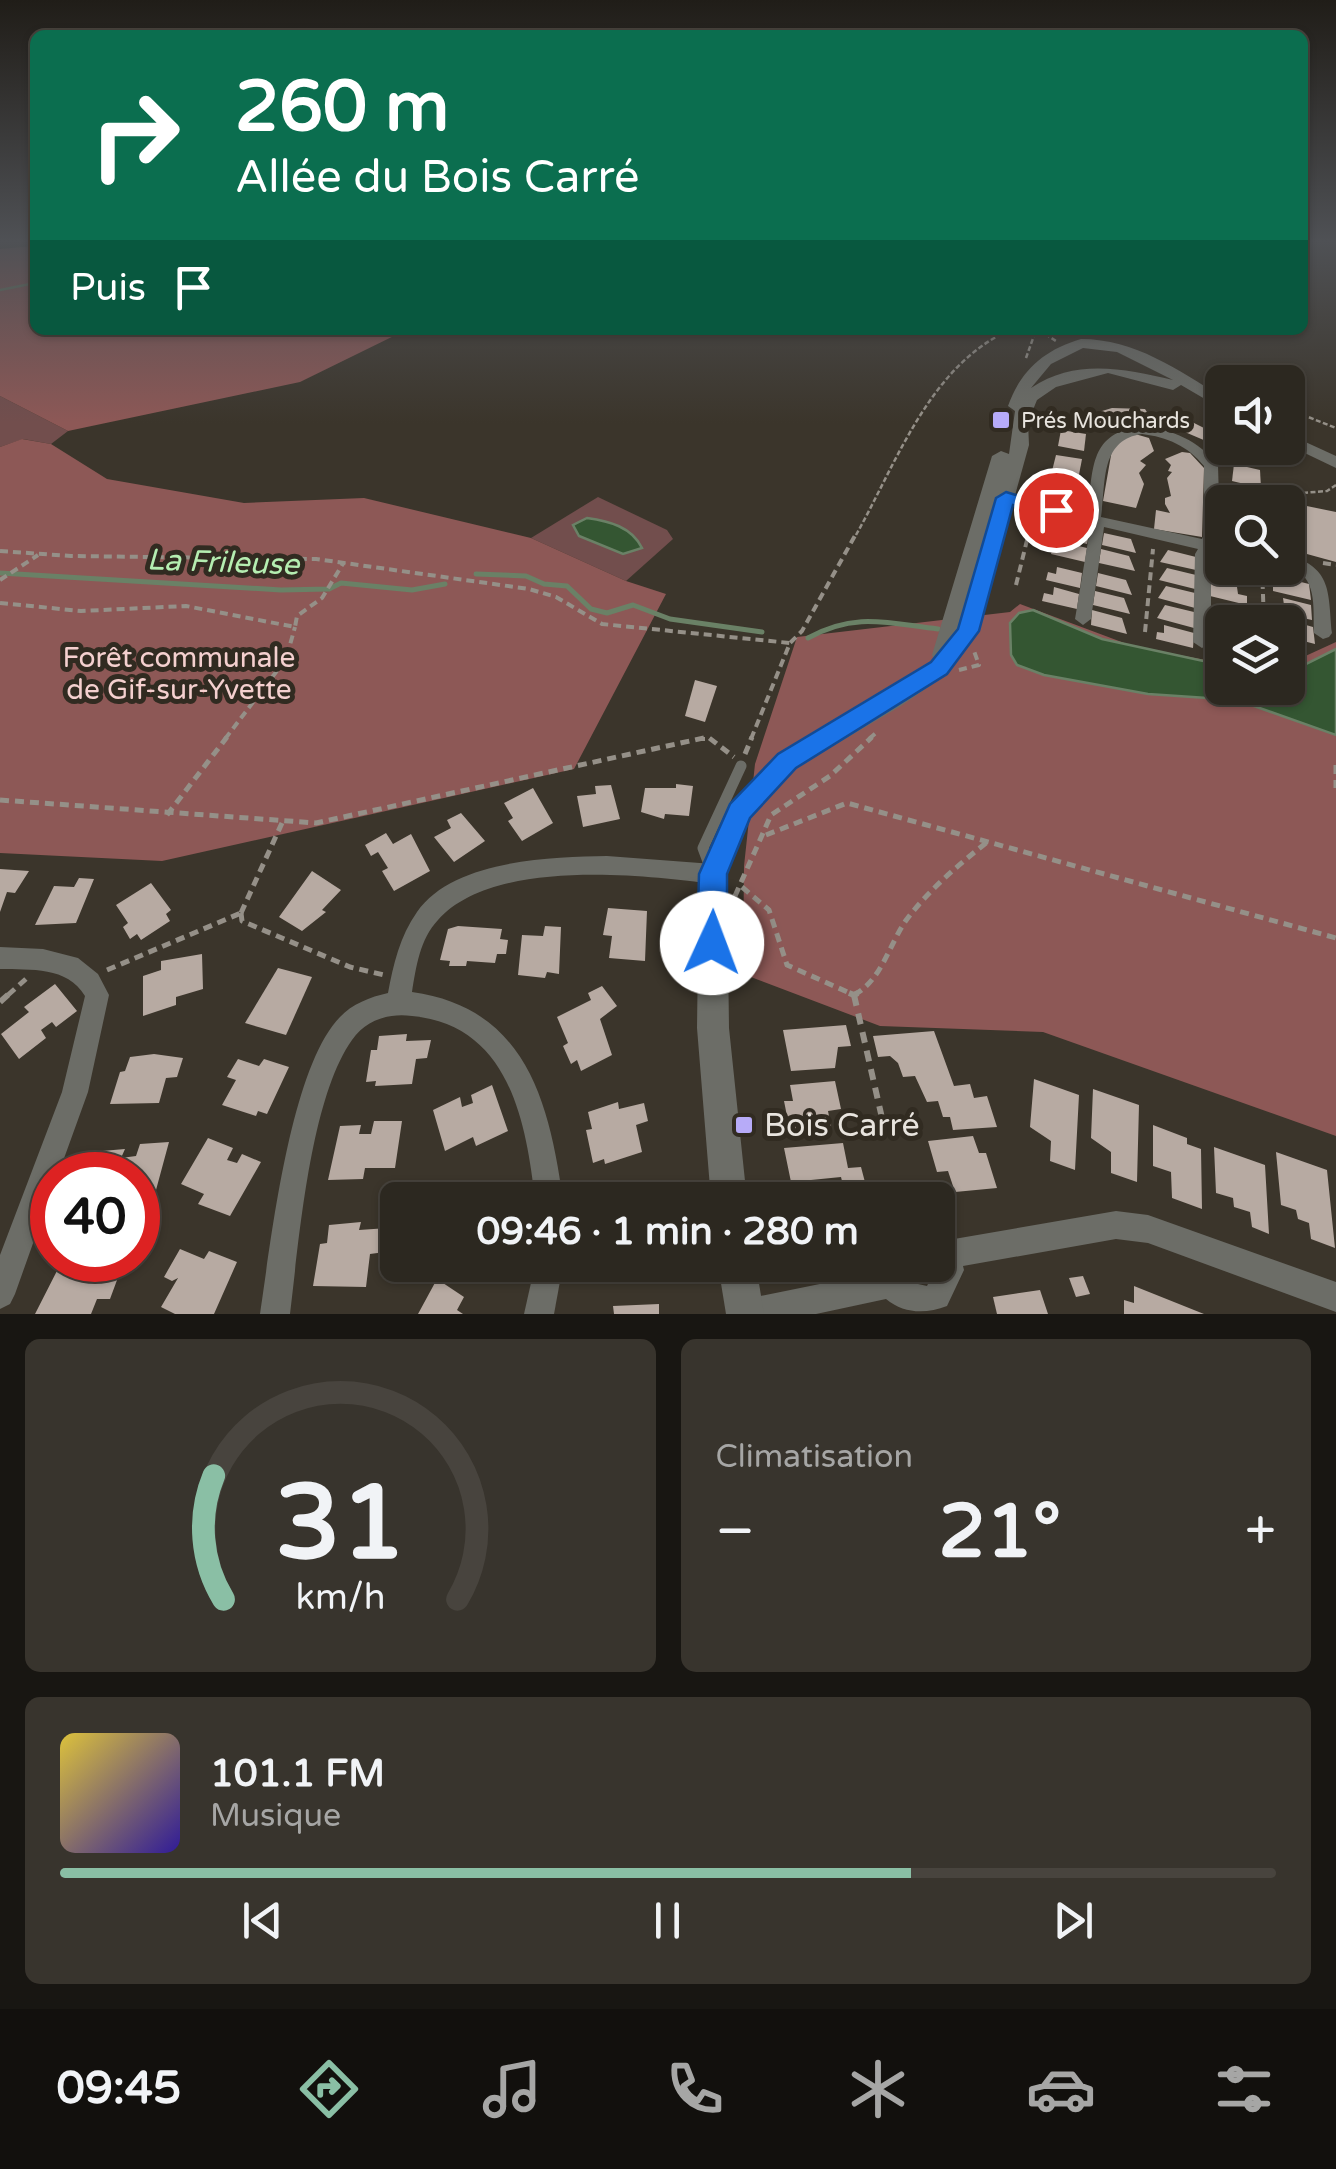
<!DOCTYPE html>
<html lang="fr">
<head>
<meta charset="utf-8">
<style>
  body { margin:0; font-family:"Varela Round",sans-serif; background:#38342d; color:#f1f3f6; height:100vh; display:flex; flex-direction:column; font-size:38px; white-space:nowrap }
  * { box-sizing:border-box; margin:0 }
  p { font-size:32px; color:#a6a6a5 }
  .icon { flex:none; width:55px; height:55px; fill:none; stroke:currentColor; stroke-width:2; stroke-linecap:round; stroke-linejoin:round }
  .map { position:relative; height:1314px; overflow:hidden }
  .sheet { display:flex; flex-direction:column; gap:25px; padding:25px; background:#181612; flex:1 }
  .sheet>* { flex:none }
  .guide { position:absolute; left:30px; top:30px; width:1278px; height:305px; border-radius:15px; box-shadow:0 2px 8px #0004,0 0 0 2px #48443e; background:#0b6e4f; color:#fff; overflow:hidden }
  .tools { position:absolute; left:1205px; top:365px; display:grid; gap:20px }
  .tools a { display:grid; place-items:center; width:100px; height:100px; border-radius:15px; background:#2c2820; box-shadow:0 2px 8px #0004,0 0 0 2px #48443e; font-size:50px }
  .speed { position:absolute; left:30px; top:1152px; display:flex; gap:20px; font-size:50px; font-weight:700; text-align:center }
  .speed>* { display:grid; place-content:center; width:130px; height:130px; border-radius:50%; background:#2c2820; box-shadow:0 2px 8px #0004,0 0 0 2px #48443e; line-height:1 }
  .speed .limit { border:15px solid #d22; background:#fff; color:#111 }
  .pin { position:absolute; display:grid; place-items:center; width:85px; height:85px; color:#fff; margin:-42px; border:5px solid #fff; border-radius:50%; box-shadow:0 2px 10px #0007 }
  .me { position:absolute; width:110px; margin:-55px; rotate:2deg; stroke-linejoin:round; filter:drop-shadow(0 0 8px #0008) }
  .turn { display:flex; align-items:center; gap:35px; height:210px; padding:0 40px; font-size:45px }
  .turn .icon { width:130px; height:130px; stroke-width:2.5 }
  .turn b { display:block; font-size:70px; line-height:85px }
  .then { display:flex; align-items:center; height:95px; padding:0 40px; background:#0003; gap:20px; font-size:38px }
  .big { font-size:75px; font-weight:700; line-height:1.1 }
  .sheet .tile { flex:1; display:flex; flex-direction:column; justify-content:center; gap:15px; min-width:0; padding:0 35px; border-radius:15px; background:#38342d }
  .sheet .dial { align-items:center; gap:0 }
  .dial svg { height:260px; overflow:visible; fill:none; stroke:#48443e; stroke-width:7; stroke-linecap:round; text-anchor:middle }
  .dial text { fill:#f1f3f6; stroke:none }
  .song { display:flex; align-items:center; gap:30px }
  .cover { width:120px; height:120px; border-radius:15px; background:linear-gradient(135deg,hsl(50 70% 55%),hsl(250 70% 35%)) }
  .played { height:10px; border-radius:5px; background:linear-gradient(90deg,#8abfa5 70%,#48443e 70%) }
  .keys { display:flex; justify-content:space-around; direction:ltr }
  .heat { display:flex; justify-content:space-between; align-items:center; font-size:55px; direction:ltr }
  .sheet .tiles { flex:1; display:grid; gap:25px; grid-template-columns:1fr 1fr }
  .tile:last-child { grid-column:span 2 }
  .trip { position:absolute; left:380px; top:1182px; width:575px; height:100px; border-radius:15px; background:#2c2820; box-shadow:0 2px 8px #0004,0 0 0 2px #48443e; font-weight:700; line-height:100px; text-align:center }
  .tabs { display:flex; height:160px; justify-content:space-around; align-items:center; background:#12100d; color:#a6a6a5 }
  .tabs .icon { width:70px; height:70px }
  .tabs .current { color:#8abfa5 }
  .tabs b { font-size:45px; color:#f1f3f6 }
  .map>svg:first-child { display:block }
</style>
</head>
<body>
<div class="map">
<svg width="1336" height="1314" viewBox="0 0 1336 1314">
  <rect width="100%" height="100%" fill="#3b352b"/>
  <!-- green -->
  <g fill="#724e4d">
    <polygon points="0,396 68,431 51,444 23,439 0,447"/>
    <polygon points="598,497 667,530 673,539 626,581 531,538"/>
  </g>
  <!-- forest -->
  <g fill="#8d5856">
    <polygon points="35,246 35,330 406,330 300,382 68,431 0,396 0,249"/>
    <polygon points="22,439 51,444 107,479 244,503 364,498 531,538 626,581 666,594 574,769 162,861 0,853 0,447"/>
    <polygon points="1020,604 1135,647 1222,663 1222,688 1288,688 1288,664 1336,642 1336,1136 1043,1032 880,1026 743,974 744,866 755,764 797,637 1010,612"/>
  </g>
  <!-- water -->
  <g fill="#345632" stroke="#6a8166" stroke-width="2.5">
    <path d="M587 518C609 521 632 527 642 548L623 554 579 536 573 525Z"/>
    <polygon points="1033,610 1102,639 1222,665 1222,688 1288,688 1288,667 1304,665 1336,649 1336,735 1237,700 1148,694 1044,675 1017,665 1011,655 1010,623 1019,613"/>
  </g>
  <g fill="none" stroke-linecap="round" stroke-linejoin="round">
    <!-- stream-far1 -->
    <polyline stroke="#6a8166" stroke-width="2.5" points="0,290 35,283"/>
    <!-- stream -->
    <g stroke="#6a8166" stroke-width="5">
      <polyline points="0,573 281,590 329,589 341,583 412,590 445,584"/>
      <polyline points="476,574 526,576 544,584 567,586 591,609 607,613 633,605 670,619 762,632"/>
      <path d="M808 638C855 612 887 623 938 629"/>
    </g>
  </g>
  <!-- building -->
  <g fill="#b7aaa2">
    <polygon points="1112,408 1145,409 1153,422 1120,422 1090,430 1072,420"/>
    <polygon points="1178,415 1222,437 1222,448 1240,448 1250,456 1228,458 1206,441 1166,424"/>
    <polygon points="1061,430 1086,434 1084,451 1058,446"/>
    <polygon points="1135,434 1149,438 1154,451 1140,461 1146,465 1139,473 1144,484 1136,508 1103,501 1113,444"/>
    <polygon points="1182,452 1190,453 1204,468 1202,537 1154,529 1156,510 1170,513 1165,504 1165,498 1171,496 1167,478 1172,472 1168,471 1171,465 1165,459"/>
    <polygon points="1056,455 1082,459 1073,506 1045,499"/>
    <polygon points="1234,464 1260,470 1261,488 1232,481"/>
    <polygon points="1292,503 1336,512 1336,562 1296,551"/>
    <polygon points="1065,524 1090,529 1087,544 1054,536 1056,528 1064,530"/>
    <polygon points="1104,533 1131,539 1136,553 1102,545"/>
    <polygon points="1062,542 1087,548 1085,562 1051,554 1053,547 1061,549"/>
    <polygon points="1101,549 1129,556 1135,571 1099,563"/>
    <polygon points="1168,550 1196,557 1196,570 1160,562"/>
    <polygon points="1211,560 1222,563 1222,568 1238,568 1238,574 1246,575 1246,584 1210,575"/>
    <polygon points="1057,567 1082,573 1080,588 1046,580 1048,572 1056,574"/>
    <polygon points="1167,568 1196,575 1195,589 1159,580"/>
    <polygon points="1098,573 1126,580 1132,595 1096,586"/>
    <polygon points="1281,577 1309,584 1311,600 1273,591 1273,581 1282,584"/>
    <polygon points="1211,580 1237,587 1238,594 1247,596 1247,605 1210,596"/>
    <polygon points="1166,586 1195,593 1195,608 1158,598"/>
    <polygon points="1054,587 1079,594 1077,609 1042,601 1044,593 1053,595"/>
    <polygon points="1095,591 1124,598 1130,614 1093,605"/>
    <polygon points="1283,598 1311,605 1312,620 1275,612 1275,603 1284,605"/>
    <polygon points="1165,605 1194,612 1194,628 1157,618"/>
    <polygon points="1092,610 1122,618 1127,634 1091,625"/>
    <polygon points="1211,611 1238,618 1238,622 1222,622 1222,631 1210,627"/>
    <polygon points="1288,620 1313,627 1315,644 1288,637"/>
    <polygon points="1164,625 1194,633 1193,648 1156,639 1157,632 1164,633"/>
    <polygon points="1210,633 1222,636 1222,654 1209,651"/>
    <polygon points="695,680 717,686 705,722 685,716"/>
    <polygon points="676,784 693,786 689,816 665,814 664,819 641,812 645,788 676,788"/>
    <polygon points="611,785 620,819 583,827 577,796 596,794 595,786"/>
    <polygon points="533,788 553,823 522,841 508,821 513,818 504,803"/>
    <polygon points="461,813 485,841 454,862 434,837 451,828 447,820"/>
    <polygon points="386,833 393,844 411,834 430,871 394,891 382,871 388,868 378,852 371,856 365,845"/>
    <polygon points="0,869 29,871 15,893 7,892 0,912"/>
    <polygon points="312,871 341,890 322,910 326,912 302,931 279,917"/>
    <polygon points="79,878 94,879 76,923 35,925 54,886 74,887"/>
    <polygon points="151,883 171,910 166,914 170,921 141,940 137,934 130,939 123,927 128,923 116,905"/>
    <polygon points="608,908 647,911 645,961 609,958 612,936 603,935"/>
    <polygon points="458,926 502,929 500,939 508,940 506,954 497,954 495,963 467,961 466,966 449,966 450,961 440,960 448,929"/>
    <polygon points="545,926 561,927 559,974 547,972 545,978 518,975 522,935 543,936"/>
    <polygon points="202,954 203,989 176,997 176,1005 143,1016 143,976 161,970 161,961"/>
    <polygon points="278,968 312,977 286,1035 245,1023"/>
    <polygon points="55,984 77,1011 56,1027 52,1022 41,1030 46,1038 19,1059 1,1034 29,1012 24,1007"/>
    <polygon points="602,986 617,1006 600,1019 612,1055 581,1071 577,1060 571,1064 563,1046 568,1043 557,1017 591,1000 588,993"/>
    <polygon points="846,1025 851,1046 838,1047 835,1068 791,1071 783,1030"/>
    <polygon points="934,1031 954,1086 970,1084 974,1098 987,1096 997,1127 953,1130 950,1117 943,1117 938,1101 927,1102 915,1076 903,1077 898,1063 890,1056 878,1057 873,1036"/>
    <polygon points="407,1034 406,1041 431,1040 427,1058 416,1059 412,1084 375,1086 376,1081 366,1082 371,1050 377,1050 379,1036"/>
    <polygon points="154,1054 183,1058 177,1077 166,1078 159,1103 110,1104 120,1072 125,1071 130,1057"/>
    <polygon points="238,1059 259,1066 264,1059 289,1067 267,1114 258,1111 256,1116 222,1105 236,1080 227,1077"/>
    <polygon points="1034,1079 1079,1095 1075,1170 1050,1161 1051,1141 1030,1127"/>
    <polygon points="835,1081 841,1109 828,1111 831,1127 790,1131 784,1101 793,1101 790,1085"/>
    <polygon points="492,1085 508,1131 476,1146 473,1137 445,1151 433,1110 460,1097 462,1107 473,1103 471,1095"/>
    <polygon points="1093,1089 1139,1105 1137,1182 1111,1173 1111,1152 1091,1138"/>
    <polygon points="618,1102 619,1109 644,1103 648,1121 636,1125 642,1152 605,1164 604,1159 593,1163 586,1130 592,1129 588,1112"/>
    <polygon points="374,1121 402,1121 395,1168 365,1168 363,1179 328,1180 340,1126 361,1125 359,1134 371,1134"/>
    <polygon points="1153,1125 1187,1138 1187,1144 1201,1149 1202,1209 1172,1198 1171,1172 1153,1166"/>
    <polygon points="973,1136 979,1153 986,1153 997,1188 955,1192 948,1171 937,1172 928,1141"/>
    <polygon points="208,1138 233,1148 227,1160 237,1163 242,1154 261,1162 230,1216 198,1204 204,1194 181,1184"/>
    <polygon points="169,1142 156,1190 138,1192 138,1175 94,1175 102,1151 125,1149 121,1158 136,1156 140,1144"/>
    <polygon points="843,1143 848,1168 861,1167 866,1186 844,1189 841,1177 791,1182 784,1148"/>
    <polygon points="1214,1147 1265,1165 1269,1234 1252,1227 1250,1212 1234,1207 1233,1198 1216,1193"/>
    <polygon points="1276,1152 1327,1170 1335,1248 1311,1239 1309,1223 1298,1219 1296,1210 1281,1205"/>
    <polygon points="486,1188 519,1188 518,1200 484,1200"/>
    <polygon points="361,1222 359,1230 388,1228 385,1252 370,1254 366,1287 313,1286 320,1244 327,1243 329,1225"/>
    <polygon points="180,1249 204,1259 209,1251 237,1262 214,1314 175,1314 161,1307 178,1278 172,1281 164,1277"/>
    <polygon points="62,1261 97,1263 94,1271 120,1272 110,1299 97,1299 91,1314 35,1314"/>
    <polygon points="1083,1276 1090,1294 1076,1297 1069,1278"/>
    <polygon points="437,1279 464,1297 457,1310 463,1314 418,1314"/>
    <polygon points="1134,1286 1204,1314 1124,1314 1124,1300 1134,1303"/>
    <polygon points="1040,1290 1048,1314 997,1314 993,1297"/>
    <polygon points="659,1304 659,1314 614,1314 613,1306"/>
  </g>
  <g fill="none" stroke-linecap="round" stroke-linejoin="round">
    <!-- path-far3 -->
    <g stroke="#959088" stroke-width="2.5" stroke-dasharray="5 2.5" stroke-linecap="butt">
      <polyline points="1039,330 1056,341"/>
      <polyline points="1026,358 1036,330"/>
      <polyline points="1288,409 1336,428"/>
      <polyline points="1285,502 1290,494 1327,491 1336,485"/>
      <path d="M856 535C897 462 930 365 1010 330"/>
      <polyline points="1028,535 1032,519"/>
    </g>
    <!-- path-far2 -->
    <g stroke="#959088" stroke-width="4" stroke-dasharray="8 5" stroke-linecap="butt">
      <polyline points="1288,533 1289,547"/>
      <polyline points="0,551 71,556 316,559 529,589 556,597 602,624 790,643"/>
      <polyline points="1323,563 1336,565"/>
      <polyline points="1262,568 1264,622"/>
      <polyline points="0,580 38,555"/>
      <polyline points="1016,585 1029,532"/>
      <polyline points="0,603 81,611 186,606 295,627 297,616 322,598 344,562"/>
      <polyline points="1145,632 1153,549"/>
      <polyline points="959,670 979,665 974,651"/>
      <polyline points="225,739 286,659 295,627"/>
      <polyline points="697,739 711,739"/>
      <polyline points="751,739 790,643 802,631 857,532"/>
      <polyline points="869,739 877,732"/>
    </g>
    <!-- path-far1 -->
    <g stroke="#959088" stroke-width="5" stroke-dasharray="9 6" stroke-linecap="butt">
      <polyline points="745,754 752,737"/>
      <polyline points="1336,765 1336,788"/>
      <polyline points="0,800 316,823 708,737 734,757"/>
      <polyline points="167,815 227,737"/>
      <polyline points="766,835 847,803 1336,938"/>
      <polyline points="742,887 769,910 787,965 854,995"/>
      <polyline points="735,896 771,815 830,776 872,737"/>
      <polyline points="241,913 242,921 350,967 384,975"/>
      <polyline points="241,913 282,823"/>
      <polyline points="107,970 241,913"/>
      <polyline points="8,995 27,978"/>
      <path d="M854 995C882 980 889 944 907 919 929 890 957 866 986 843"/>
    </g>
    <!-- path -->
    <g stroke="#959088" stroke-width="6" stroke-dasharray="11 8" stroke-linecap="butt">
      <polyline points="849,993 854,995"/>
      <polyline points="854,995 858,993"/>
      <polyline points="854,995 882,1118"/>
      <polyline points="0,1002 10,993"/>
    </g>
    <!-- service -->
    <polyline stroke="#6c6d67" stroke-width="11" points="709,864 703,848 741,766"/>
    <!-- minor -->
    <g fill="#6c6d67" fill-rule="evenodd">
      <path d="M1142 426C1173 430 1198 440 1218 465L1220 534 1217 541H1222V551L1213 550 1211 554V642L1202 648 1193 642 1195 554 1198 549 1104 527 1091 619 1083 625 1075 619 1090 529 1087 522 989 498 987 495 994 491 1087 513C1094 469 1088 433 1142 426ZM1142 434C1167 437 1188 446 1204 466V534L1202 539 1101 517C1106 482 1100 440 1142 434Z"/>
      <path d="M1288 555C1333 568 1328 593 1332 633L1329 637 1323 639 1314 633C1313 606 1318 577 1288 565Z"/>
      <path d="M607 856 713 864 721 867 724 874 721 881 713 884C639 874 492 859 438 920 420 939 416 967 412 992 526 1008 549 1101 563 1200H535C526 1121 509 1025 412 1016 388 1013 366 1020 352 1040 310 1099 299 1241 290 1314H260C271 1241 290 1068 340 1017 352 1004 370 997 388 993 393 965 400 936 417 912 453 860 549 857 607 856Z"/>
      <path d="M0 947 43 949 78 958 98 974 109 995 88 1092 58 1175H52V1190L15 1294 10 1304 0 1309V1255L62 1092 85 996C67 966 31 970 0 969Z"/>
      <path d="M1116 1211 1148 1215 1336 1282V1312L1148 1243 1116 1239 963 1266 964 1270 947 1306C926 1314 904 1314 886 1299L816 1314H731L735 1303 746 1299 869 1274 866 1265H897L909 1282 927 1286 935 1269 934 1265H938V1220L948 1224 954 1239Z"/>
      <polygon points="535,1265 563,1265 554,1314 524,1314"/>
    </g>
    <!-- tertiary -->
    <g fill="#6c6d67" fill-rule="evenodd">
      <path d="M1081 339C1135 339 1178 370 1222 397V409L1181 385 1173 390 1108 373 1056 387 1037 400 1028 422 1029 445 976 636 947 674 901 706 796 768 749 818 727 874 729 1028 747 1200H711L697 1028 699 874 730 804 778 754 885 694 934 659 932 655 992 456 1001 451 1009 454 1015 411 1008 406C1021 370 1044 350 1081 339ZM1083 348 1117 352 1173 380C1124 369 1076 358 1031 388L1051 364Z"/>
      <polygon points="1288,434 1336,456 1336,468 1288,445"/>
      <polygon points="718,1265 756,1265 764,1314 726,1314"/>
    </g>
  </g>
  <!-- sky -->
  <linearGradient id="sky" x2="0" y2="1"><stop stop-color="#201d18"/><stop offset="0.57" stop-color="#4f5155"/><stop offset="1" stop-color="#4f5155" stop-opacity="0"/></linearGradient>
  <rect width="1336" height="423" fill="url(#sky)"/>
  <!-- route -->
  <polygon fill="#1a73e8" stroke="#114b97" stroke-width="2.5" points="1006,492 1066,510 1056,515 1013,505 979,631 947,674 796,768 750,818 727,874 727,943 722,953 712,957 701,953 697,943 699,874 730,804 778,754 931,662 958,629 996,498"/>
  <!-- markers -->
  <g fill="#b7abf8" stroke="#312b21" stroke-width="4">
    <rect x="991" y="410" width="20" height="20" rx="5"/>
    <rect x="734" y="1115" width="20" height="20" rx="5"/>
  </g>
  <g text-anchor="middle" stroke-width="10" stroke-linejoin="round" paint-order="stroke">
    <!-- far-poi labels -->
    <g font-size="22" fill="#e8e4de" stroke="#312b21" text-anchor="start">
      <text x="1021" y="428">Prés Mouchards</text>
    </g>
    <!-- park labels -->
    <g font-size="28" fill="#f4d0cf" stroke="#312b21">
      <text x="179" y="667">Forêt communale<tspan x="179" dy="32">de Gif-sur-Yvette</tspan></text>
    </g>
    <!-- water labels -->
    <g font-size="30" font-style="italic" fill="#b5eeb1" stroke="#312b21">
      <text transform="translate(223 562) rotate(2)" y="10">La Frileuse</text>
    </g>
    <!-- near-poi labels -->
    <g font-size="32" fill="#e8e4de" stroke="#312b21" text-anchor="start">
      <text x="764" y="1136">Bois Carré</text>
    </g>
  </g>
</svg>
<div class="tools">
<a><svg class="icon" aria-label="sound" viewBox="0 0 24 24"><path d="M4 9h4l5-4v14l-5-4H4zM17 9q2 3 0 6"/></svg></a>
<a><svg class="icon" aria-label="search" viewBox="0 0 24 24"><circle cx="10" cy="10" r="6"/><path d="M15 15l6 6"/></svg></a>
<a><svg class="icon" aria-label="layers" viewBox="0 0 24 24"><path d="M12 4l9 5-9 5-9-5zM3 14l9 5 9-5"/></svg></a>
</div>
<div class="speed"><div class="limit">40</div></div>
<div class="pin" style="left:1056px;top:510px;background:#d93025"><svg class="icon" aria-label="arrive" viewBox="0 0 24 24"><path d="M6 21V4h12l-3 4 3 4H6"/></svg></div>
<svg class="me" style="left:712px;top:943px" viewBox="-20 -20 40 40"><circle r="19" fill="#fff"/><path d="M0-13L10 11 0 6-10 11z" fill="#1a73e8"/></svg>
<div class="trip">09:46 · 1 min · 280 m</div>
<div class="guide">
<div class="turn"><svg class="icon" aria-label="right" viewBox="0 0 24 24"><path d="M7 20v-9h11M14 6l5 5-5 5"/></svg><div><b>260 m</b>Allée du Bois Carré</div></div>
<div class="then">Puis<svg class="icon" aria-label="arrive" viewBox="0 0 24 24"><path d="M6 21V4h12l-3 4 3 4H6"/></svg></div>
</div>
</div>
<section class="sheet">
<div class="tiles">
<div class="tile dial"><svg viewBox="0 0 100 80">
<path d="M14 69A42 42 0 1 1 86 69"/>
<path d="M14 69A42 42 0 0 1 11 31" stroke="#8abfa5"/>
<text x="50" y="56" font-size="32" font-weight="700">31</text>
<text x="50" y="72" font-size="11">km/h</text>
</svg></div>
<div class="tile"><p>Climatisation</p>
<div class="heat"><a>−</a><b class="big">21°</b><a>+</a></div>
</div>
<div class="tile">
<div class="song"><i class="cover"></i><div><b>101.1 FM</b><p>Musique</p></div></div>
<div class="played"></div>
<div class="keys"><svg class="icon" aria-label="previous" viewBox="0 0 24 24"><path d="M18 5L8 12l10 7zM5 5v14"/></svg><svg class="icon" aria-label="pause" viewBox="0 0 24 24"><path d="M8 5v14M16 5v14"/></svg><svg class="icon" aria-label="next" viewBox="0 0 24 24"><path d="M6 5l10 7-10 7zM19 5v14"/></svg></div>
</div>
</div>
</section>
<nav class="tabs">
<b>09:45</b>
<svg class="icon current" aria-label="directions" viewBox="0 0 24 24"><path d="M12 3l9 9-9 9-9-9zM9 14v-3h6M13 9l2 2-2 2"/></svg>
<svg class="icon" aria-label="music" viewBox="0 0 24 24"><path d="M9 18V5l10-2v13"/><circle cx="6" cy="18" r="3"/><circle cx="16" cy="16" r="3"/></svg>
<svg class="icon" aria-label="phone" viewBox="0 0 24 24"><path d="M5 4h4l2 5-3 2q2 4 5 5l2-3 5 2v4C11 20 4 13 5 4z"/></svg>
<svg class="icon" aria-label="climate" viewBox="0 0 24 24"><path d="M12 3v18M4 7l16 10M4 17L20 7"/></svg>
<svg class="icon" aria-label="car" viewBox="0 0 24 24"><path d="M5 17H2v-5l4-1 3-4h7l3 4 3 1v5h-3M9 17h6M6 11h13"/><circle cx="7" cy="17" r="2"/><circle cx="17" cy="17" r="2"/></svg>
<svg class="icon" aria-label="filters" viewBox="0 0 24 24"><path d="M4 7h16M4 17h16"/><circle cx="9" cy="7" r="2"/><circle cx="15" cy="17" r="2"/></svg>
</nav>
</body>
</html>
